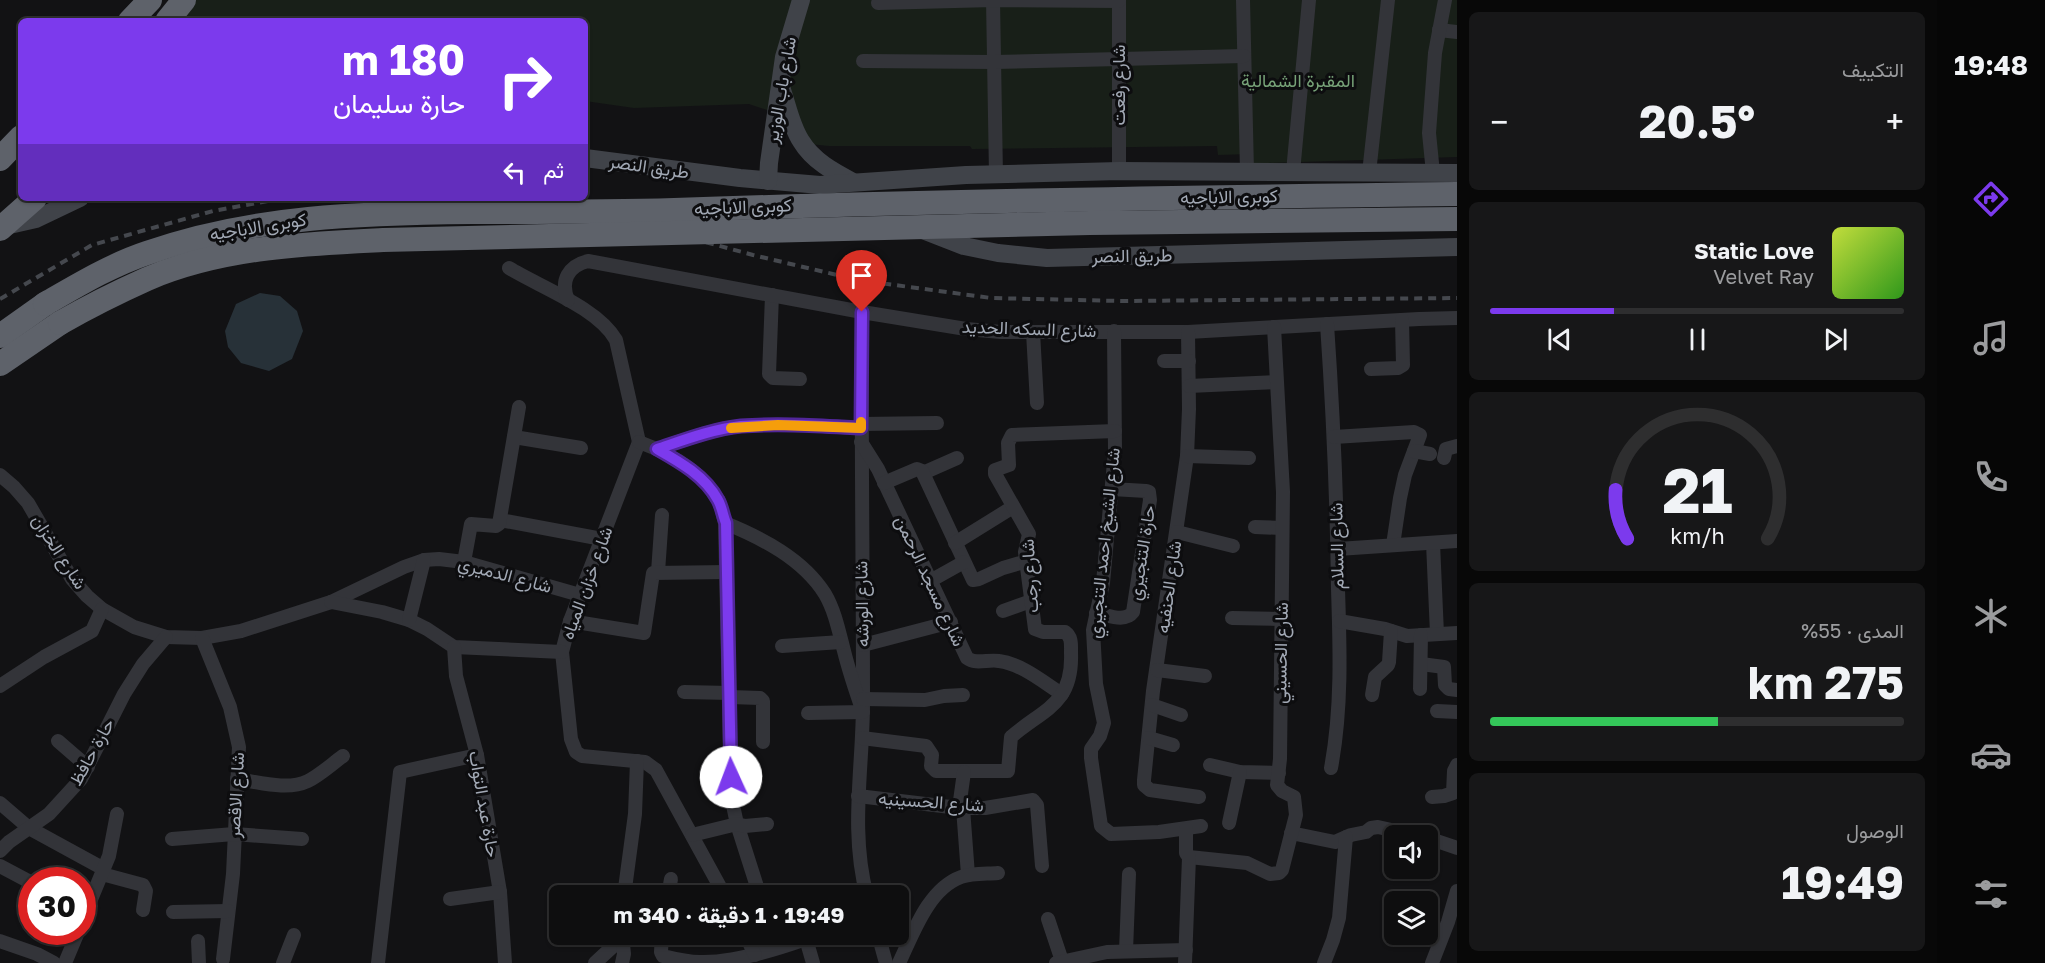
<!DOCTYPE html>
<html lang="ar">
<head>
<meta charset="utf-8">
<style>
  body { margin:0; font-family:"Golos Text",Vazirmatn,sans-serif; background:#171718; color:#f1f3f6; direction:rtl; height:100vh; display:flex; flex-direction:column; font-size:22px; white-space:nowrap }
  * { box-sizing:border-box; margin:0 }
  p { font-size:20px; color:#9b9c9e }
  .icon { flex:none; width:33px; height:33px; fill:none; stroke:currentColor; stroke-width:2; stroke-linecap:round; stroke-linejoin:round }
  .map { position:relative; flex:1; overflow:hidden; direction:ltr }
  .drawer { display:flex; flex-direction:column; gap:12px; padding:12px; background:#080808; width:480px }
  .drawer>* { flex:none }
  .hud { position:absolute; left:18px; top:18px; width:570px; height:183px; border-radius:9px; box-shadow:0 2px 4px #0004,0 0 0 2px #2e2e2f; direction:rtl; background:#7c3aed; color:#fff; overflow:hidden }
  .fabs { position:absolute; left:1384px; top:825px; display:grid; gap:12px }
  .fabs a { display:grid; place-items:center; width:54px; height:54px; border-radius:9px; background:#0e0e0f; box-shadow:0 2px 4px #0004,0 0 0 2px #2e2e2f; font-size:30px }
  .speed { position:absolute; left:18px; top:867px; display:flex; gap:12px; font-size:30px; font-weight:700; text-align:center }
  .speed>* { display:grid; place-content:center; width:78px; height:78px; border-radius:50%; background:#0e0e0f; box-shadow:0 2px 4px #0004,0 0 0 2px #2e2e2f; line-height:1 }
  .speed .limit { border:9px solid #d22; background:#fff; color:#111 }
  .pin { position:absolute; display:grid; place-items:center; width:51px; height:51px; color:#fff; margin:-62px -26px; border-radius:50% 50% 50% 0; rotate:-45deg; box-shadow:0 0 6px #0007 }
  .pin .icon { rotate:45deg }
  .me { position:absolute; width:66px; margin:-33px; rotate:358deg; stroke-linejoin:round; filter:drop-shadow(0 0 4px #0008) }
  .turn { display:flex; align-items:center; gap:21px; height:126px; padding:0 24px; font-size:27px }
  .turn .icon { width:78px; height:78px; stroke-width:2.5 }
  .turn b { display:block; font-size:42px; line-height:51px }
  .then { display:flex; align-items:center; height:57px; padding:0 24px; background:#0003; gap:12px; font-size:22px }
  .big { font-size:45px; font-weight:700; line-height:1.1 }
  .drawer .widget { flex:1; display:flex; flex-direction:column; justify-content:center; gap:9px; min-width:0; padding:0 21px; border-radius:9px; background:#171718 }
  .drawer .dial { align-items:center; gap:0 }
  .dial svg { height:156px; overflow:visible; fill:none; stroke:#2e2e2f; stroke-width:7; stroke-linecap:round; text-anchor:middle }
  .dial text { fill:#f1f3f6; stroke:none }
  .song { display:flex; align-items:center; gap:18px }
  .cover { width:72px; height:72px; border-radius:9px; background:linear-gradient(135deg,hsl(70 70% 55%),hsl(110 70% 35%)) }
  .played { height:6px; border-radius:3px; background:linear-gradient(90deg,#7c3aed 30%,#2e2e2f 30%) }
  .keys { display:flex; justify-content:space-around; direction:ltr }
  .heat { display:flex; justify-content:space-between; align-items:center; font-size:33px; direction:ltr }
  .charge { height:9px; border-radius:4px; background:linear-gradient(90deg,#34c759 55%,#2e2e2f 0) }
  .trip { position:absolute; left:549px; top:885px; width:360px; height:60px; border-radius:9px; background:#0e0e0f; box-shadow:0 2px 4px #0004,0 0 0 2px #2e2e2f; font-weight:700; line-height:60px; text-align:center; direction:rtl }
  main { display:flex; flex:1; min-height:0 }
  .dock { display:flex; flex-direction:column; width:108px; justify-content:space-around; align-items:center; background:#060606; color:#9b9c9e }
  .dock .icon { width:42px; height:42px }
  .dock .active { color:#7c3aed }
  .dock b { font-size:27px; color:#f1f3f6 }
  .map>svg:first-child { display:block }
</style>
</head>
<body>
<main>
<nav class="dock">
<b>19:48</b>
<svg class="icon active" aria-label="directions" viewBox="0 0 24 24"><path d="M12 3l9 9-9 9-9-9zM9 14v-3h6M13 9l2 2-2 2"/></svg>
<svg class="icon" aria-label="music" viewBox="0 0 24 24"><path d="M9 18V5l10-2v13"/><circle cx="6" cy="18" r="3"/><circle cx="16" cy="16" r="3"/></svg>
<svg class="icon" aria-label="phone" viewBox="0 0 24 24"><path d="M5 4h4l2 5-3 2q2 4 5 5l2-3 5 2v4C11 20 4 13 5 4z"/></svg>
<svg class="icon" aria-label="climate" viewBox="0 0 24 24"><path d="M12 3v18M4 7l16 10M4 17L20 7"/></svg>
<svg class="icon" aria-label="car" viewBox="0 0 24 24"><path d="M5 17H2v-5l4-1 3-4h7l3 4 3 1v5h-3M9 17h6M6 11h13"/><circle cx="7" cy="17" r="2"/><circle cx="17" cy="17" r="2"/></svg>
<svg class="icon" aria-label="filters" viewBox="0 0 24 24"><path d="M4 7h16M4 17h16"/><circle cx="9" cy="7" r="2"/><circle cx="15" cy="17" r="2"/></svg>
</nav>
<section class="drawer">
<div class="widget"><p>التكييف</p>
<div class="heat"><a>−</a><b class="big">20.5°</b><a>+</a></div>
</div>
<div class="widget">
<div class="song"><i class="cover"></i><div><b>Static Love</b><p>Velvet Ray</p></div></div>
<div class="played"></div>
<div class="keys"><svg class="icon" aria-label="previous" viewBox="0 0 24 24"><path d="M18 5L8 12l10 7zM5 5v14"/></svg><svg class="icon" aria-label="pause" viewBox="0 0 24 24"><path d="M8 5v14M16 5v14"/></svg><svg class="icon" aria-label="next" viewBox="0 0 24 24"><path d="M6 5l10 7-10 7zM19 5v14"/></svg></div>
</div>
<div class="widget dial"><svg viewBox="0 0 100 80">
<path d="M14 69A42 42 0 1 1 86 69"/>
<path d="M14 69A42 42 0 0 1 8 44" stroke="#7c3aed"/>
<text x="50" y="56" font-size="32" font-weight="700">21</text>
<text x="50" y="72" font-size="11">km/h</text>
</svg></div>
<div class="widget"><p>المدى · 55%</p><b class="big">275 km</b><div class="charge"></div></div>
<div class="widget"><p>الوصول</p><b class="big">19:49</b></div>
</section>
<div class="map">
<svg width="1457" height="963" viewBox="0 0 1457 963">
  <rect width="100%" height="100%" fill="#121214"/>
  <!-- green -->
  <polygon fill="#181f18" points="192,0 1457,0 1457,157 1268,163 1251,163 1251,154 1218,155 1217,146 972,149 970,146 829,146 809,144 797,120 749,104 634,108 585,101 585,21 194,21 180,13"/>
  <!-- water -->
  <polygon fill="#273138" points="260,293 280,296 297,311 303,331 292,359 269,371 241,363 228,347 225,331 236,304"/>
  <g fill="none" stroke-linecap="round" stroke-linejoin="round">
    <!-- street -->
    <g stroke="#333439" stroke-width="14">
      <polyline points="993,0 996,175"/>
      <polyline points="1119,0 1119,171"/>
      <polyline points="1243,0 1247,171"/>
      <polyline points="878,3 993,0 1119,1"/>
      <polyline points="1439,30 1457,32"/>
      <polyline points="863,61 994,62 1244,56"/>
      <polyline points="1293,172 1309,0"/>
      <polyline points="1369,173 1388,0"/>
      <polyline points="1433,173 1429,133 1435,53 1445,0"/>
      <path d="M509 268C540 287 598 308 616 340L639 442"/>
      <polyline points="772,295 769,374 773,378 800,379"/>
      <path d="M568 300C560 281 568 266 588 261L862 312 966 329 1001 332H1188L1419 319 1457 318"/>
      <path d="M862 312C861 440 863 567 863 695 864 763 849 829 867 896"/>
      <path d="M1327 324C1333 412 1337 501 1338 589 1340 649 1342 709 1331 768"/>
      <polyline points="1114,331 1115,451 1103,583 1093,630 1096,684 1104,723 1100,736 1091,749 1091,758 1101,826 1111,834 1159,832 1201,826"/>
      <polyline points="1033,332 1037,403"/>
      <polyline points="1188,332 1189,409 1187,456 1153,691 1144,780 1144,785 1150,790 1199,797"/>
      <polyline points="1164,361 1189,361"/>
      <polyline points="1371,369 1398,368 1403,365 1402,320"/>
      <polyline points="1189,386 1276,382"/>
      <polyline points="861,424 937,423"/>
      <polyline points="514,437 581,448"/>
      <polyline points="1334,437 1414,432 1420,435 1405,475 1400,498 1393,545"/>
      <polyline points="639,442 570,621 562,652 571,739 576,752 582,756 645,762 656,770 725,896"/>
      <path d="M639 442C669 453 702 471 718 500 722 507 723 516 725 523L731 796 737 824 760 896"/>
      <path d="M861 442 878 469 967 658C976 665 988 659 999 661 1022 664 1043 682 1062 694"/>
      <path d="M657 449C684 440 713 429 741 426 781 423 822 426 861 428"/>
      <polyline points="1414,451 1430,454"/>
      <polyline points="1187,456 1249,458"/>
      <polyline points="1444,458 1446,449 1457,446"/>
      <polyline points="923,473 957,458"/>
      <polyline points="0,475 14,487 28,503 72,579 87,596 102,609 134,627 166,637 202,638 241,631 331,602 404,567 424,560 439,559 464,562 580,595"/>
      <polyline points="884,483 917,469 922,471 973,580 979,579 1003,568 1027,561"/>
      <polyline points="500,520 602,539"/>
      <path d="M725 523C762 538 803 559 825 594 835 611 839 632 844 651 849 671 856 692 863 712L808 713"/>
      <polyline points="1255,527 1282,528"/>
      <polyline points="1177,532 1233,546"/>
      <polyline points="955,543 1013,507"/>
      <polyline points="1433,543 1437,634"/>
      <polyline points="1338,549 1457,541"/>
      <polyline points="464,562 471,524 496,526 499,524 519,407"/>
      <polyline points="658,572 662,515"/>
      <polyline points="930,581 964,562"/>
      <polyline points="331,602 382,612 409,620 427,629 454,647 562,652"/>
      <polyline points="1003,611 1031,601"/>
      <path d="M1096 613C1108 615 1125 623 1133 612L1150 500 1149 492 1146 491 1112 489"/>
      <polyline points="1232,618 1281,619"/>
      <polyline points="409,620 424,560"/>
      <polyline points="570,621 644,633 653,573 727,572"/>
      <polyline points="1339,621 1385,629 1407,636 1457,633"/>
      <polyline points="202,638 230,707 239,747 233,874 223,959"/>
      <polyline points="863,645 951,622"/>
      <polyline points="782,646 841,642"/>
      <polyline points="454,647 456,676 477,755 500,892 505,963"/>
      <polyline points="1421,664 1444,667 1445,685 1449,689 1457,690"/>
      <polyline points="1157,670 1205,676"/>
      <polyline points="0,686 44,657 92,631 102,609"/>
      <polyline points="1420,689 1421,635"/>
      <polyline points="684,692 730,693"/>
      <polyline points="1372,695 1375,677 1388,665 1389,662 1391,631"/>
      <polyline points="730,697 760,698 763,701 763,742"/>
      <polyline points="863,699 925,700 944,696 963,695"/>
      <polyline points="1152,705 1181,715"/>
      <polyline points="1437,711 1457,712"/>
      <path d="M862 738 926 746 932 755 931 766 936 771H1008L1011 737C1043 709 1073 705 1071 653 1071 644 1072 637 1065 632H1043L1035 629 1025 552 1029 534 995 474V470L1009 465 1008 443 1012 435 1115 431"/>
      <polyline points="1149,738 1173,745"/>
      <polyline points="58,741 88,767"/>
      <polyline points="1210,765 1240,772 1279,773"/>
      <path d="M237 779C259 782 287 791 308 781 320 775 332 764 343 756"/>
      <polyline points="858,796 959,808 985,808 1033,800 1037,805 1042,866"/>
      <polyline points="1432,797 1444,796 1453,793 1454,771 1457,765"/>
      <polyline points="0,803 29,828 104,869"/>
      <polyline points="959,808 964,772"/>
      <polyline points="963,808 968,875"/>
      <polyline points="1229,823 1240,772"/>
      <polyline points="1291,833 1335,842 1351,835 1366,832 1371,828 1378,827 1418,836"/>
      <polyline points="692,835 737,824 745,826 767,824"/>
      <polyline points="1428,838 1457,848"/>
      <polyline points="172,839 234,834 302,839"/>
      <polyline points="0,851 9,842 49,814 81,779 124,694 143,664 166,637"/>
      <polyline points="1189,857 1247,863 1270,874 1279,873 1282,870 1296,815 1294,797 1282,791 1277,785 1280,759 1283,492 1274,327"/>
      <polyline points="0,866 32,883"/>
      <polyline points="102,874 143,885 146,891 143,910"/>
      <polyline points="624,896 635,814 637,761"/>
      <polyline points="668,896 671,879"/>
      <polyline points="450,899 500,892"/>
      <polyline points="173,912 228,911"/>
      <polyline points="1048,919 1062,961"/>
      <polyline points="82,921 109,856 117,814"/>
      <path d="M662 934 661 952 663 956C675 959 688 962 700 962 733 963 775 950 806 939L809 934"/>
      <polyline points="745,934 755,955"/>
      <polyline points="878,934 886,963"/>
      <polyline points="806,939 813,963"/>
      <polyline points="0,941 37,954 54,963"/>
      <polyline points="198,941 199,963"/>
      <polyline points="1126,951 1129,874"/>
      <polyline points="65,963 78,932"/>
      <polyline points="283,963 294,935"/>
      <polyline points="378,963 400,772 477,755"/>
      <polyline points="595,963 623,937"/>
      <polyline points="622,963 624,954 622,934"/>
      <path d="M899 963C913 934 928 889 961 877 972 873 986 874 998 873"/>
      <polyline points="1056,963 1107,952 1186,950"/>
      <polyline points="1185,963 1189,857 1186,853 1186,829"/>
      <polyline points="1324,963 1333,940 1339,918 1346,837"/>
      <polyline points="1432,963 1448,922 1457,891"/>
    </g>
    <!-- secondary -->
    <g stroke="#404349" stroke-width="18">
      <path d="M781 87C787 104 791 126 801 141 813 161 834 172 853 182"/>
      <polyline points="585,158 740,178 820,185 966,175 1119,171 1457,173"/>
      <polyline points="768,181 769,163 784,57 801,0"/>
      <polyline points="5,226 36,219 80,198"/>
      <polyline points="923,230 964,246 998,253 1047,258 1457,247"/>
    </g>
    <!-- highway -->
    <g stroke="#5e626a" stroke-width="24">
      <polyline points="130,21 150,0"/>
      <polyline points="167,21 184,0"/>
      <polyline points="0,159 21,137"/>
      <polyline points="0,229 35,198"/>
      <polyline points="0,336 45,304"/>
      <polyline points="0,364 60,323"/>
    </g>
    <!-- rail -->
    <g stroke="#45484e" stroke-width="4" stroke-dasharray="8 6" stroke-linecap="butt">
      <polyline points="544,198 753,255 858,280 991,298 1121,301 1457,298"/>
      <polyline points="0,299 92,245 213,211 285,198"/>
    </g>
    <!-- highway-bridge -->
    <g stroke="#5e626a" stroke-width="24">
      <path d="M45 304C78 285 111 265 147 253 252 216 364 213 473 212 540 212 608 212 674 210 935 201 1196 197 1457 194"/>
      <path d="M60 323C88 307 118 292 147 279 221 247 304 244 383 240L1090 223 1457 219"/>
    </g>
  </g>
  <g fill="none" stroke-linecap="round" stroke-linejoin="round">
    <!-- route casing -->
    <g stroke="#51269a" stroke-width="15">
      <path id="route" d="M731 777 726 523C723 516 722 507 718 500 705 476 680 462 657 449 684 440 713 429 741 426 781 423 822 426 861 428L862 312"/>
    </g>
    <!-- route -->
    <use href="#route" stroke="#7c3aed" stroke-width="10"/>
    <!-- slow -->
    <polyline stroke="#f59e0b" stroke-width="10" points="731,428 778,425 861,428 861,422"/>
  </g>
  <g text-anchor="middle" stroke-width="6" stroke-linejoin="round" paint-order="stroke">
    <!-- park labels -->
    <g font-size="18" fill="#77a278" stroke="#0d0d0f">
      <text x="1298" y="87">المقبرة الشمالية</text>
    </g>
    <!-- street labels -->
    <g font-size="18" fill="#a2a9b5" stroke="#0d0d0f">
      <text transform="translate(1119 85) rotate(-90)" y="6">شارع رفعت</text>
      <text transform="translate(781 90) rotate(-80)" y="6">شارع باب الوزير</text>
      <text transform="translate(649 167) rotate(8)" y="6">طريق النصر</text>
      <text transform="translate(1229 197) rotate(-1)" y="6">كوبرى الاباجيه</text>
      <text transform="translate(743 207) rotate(-2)" y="6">كوبرى الاباجيه</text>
      <text transform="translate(258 227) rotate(-9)" y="6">كوبرى الاباجيه</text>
      <text transform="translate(1132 256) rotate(-1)" y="6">طريق النصر</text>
      <text transform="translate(1029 329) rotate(2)" y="6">شارع السكه الحديد</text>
      <text transform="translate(1104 543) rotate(-84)" y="6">شارع الشيخ احمد التنجيري</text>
      <text transform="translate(1337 546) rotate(-91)" y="6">شارع السلام</text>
      <text transform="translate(59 552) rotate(57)" y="6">شارع الخزان</text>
      <text transform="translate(1142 553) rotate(-81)" y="6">حارة التنجيري</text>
      <text transform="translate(505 575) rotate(15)" y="6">شارع الدميري</text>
      <text transform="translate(1030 576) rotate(-94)" y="6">شارع رجب</text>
      <text transform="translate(930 581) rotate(65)" y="6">شارع مسجد الرحمن</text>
      <text transform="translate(587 583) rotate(-70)" y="6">شارع خزان المياه</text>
      <text transform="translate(1169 587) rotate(-82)" y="6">شارع الحنفيه</text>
      <text transform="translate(862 604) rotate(-91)" y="6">شارع الورشه</text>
      <text transform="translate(1281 653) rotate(-89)" y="6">شارع الحسيني</text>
      <text transform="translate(92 752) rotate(-61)" y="6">حارة حافظ</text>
      <text transform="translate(236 795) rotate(-87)" y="6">شارع الاقصر</text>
      <text transform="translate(931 802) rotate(4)" y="6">شارع الحسينيه</text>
      <text transform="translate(484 804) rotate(80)" y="6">حارة عبد التواب</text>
    </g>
  </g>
</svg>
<div class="fabs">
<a><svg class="icon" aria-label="sound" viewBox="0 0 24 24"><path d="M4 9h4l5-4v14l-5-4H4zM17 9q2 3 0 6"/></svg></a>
<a><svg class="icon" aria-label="layers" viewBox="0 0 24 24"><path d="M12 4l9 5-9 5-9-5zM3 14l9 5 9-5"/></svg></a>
</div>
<div class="speed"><div class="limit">30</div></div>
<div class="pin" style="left:862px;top:312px;background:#d93025"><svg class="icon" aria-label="arrive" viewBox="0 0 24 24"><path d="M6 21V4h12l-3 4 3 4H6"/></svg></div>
<svg class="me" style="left:731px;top:777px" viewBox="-20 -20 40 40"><circle r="19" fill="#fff"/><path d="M0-13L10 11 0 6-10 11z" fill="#7c3aed"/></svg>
<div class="trip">19:49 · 1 دقيقة · 340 m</div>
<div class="hud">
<div class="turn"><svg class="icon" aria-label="right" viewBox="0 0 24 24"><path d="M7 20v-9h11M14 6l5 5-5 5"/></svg><div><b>180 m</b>حارة سليمان</div></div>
<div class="then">ثم<svg class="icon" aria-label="left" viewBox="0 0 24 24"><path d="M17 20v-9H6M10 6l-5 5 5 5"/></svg></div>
</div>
</div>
</main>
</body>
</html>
